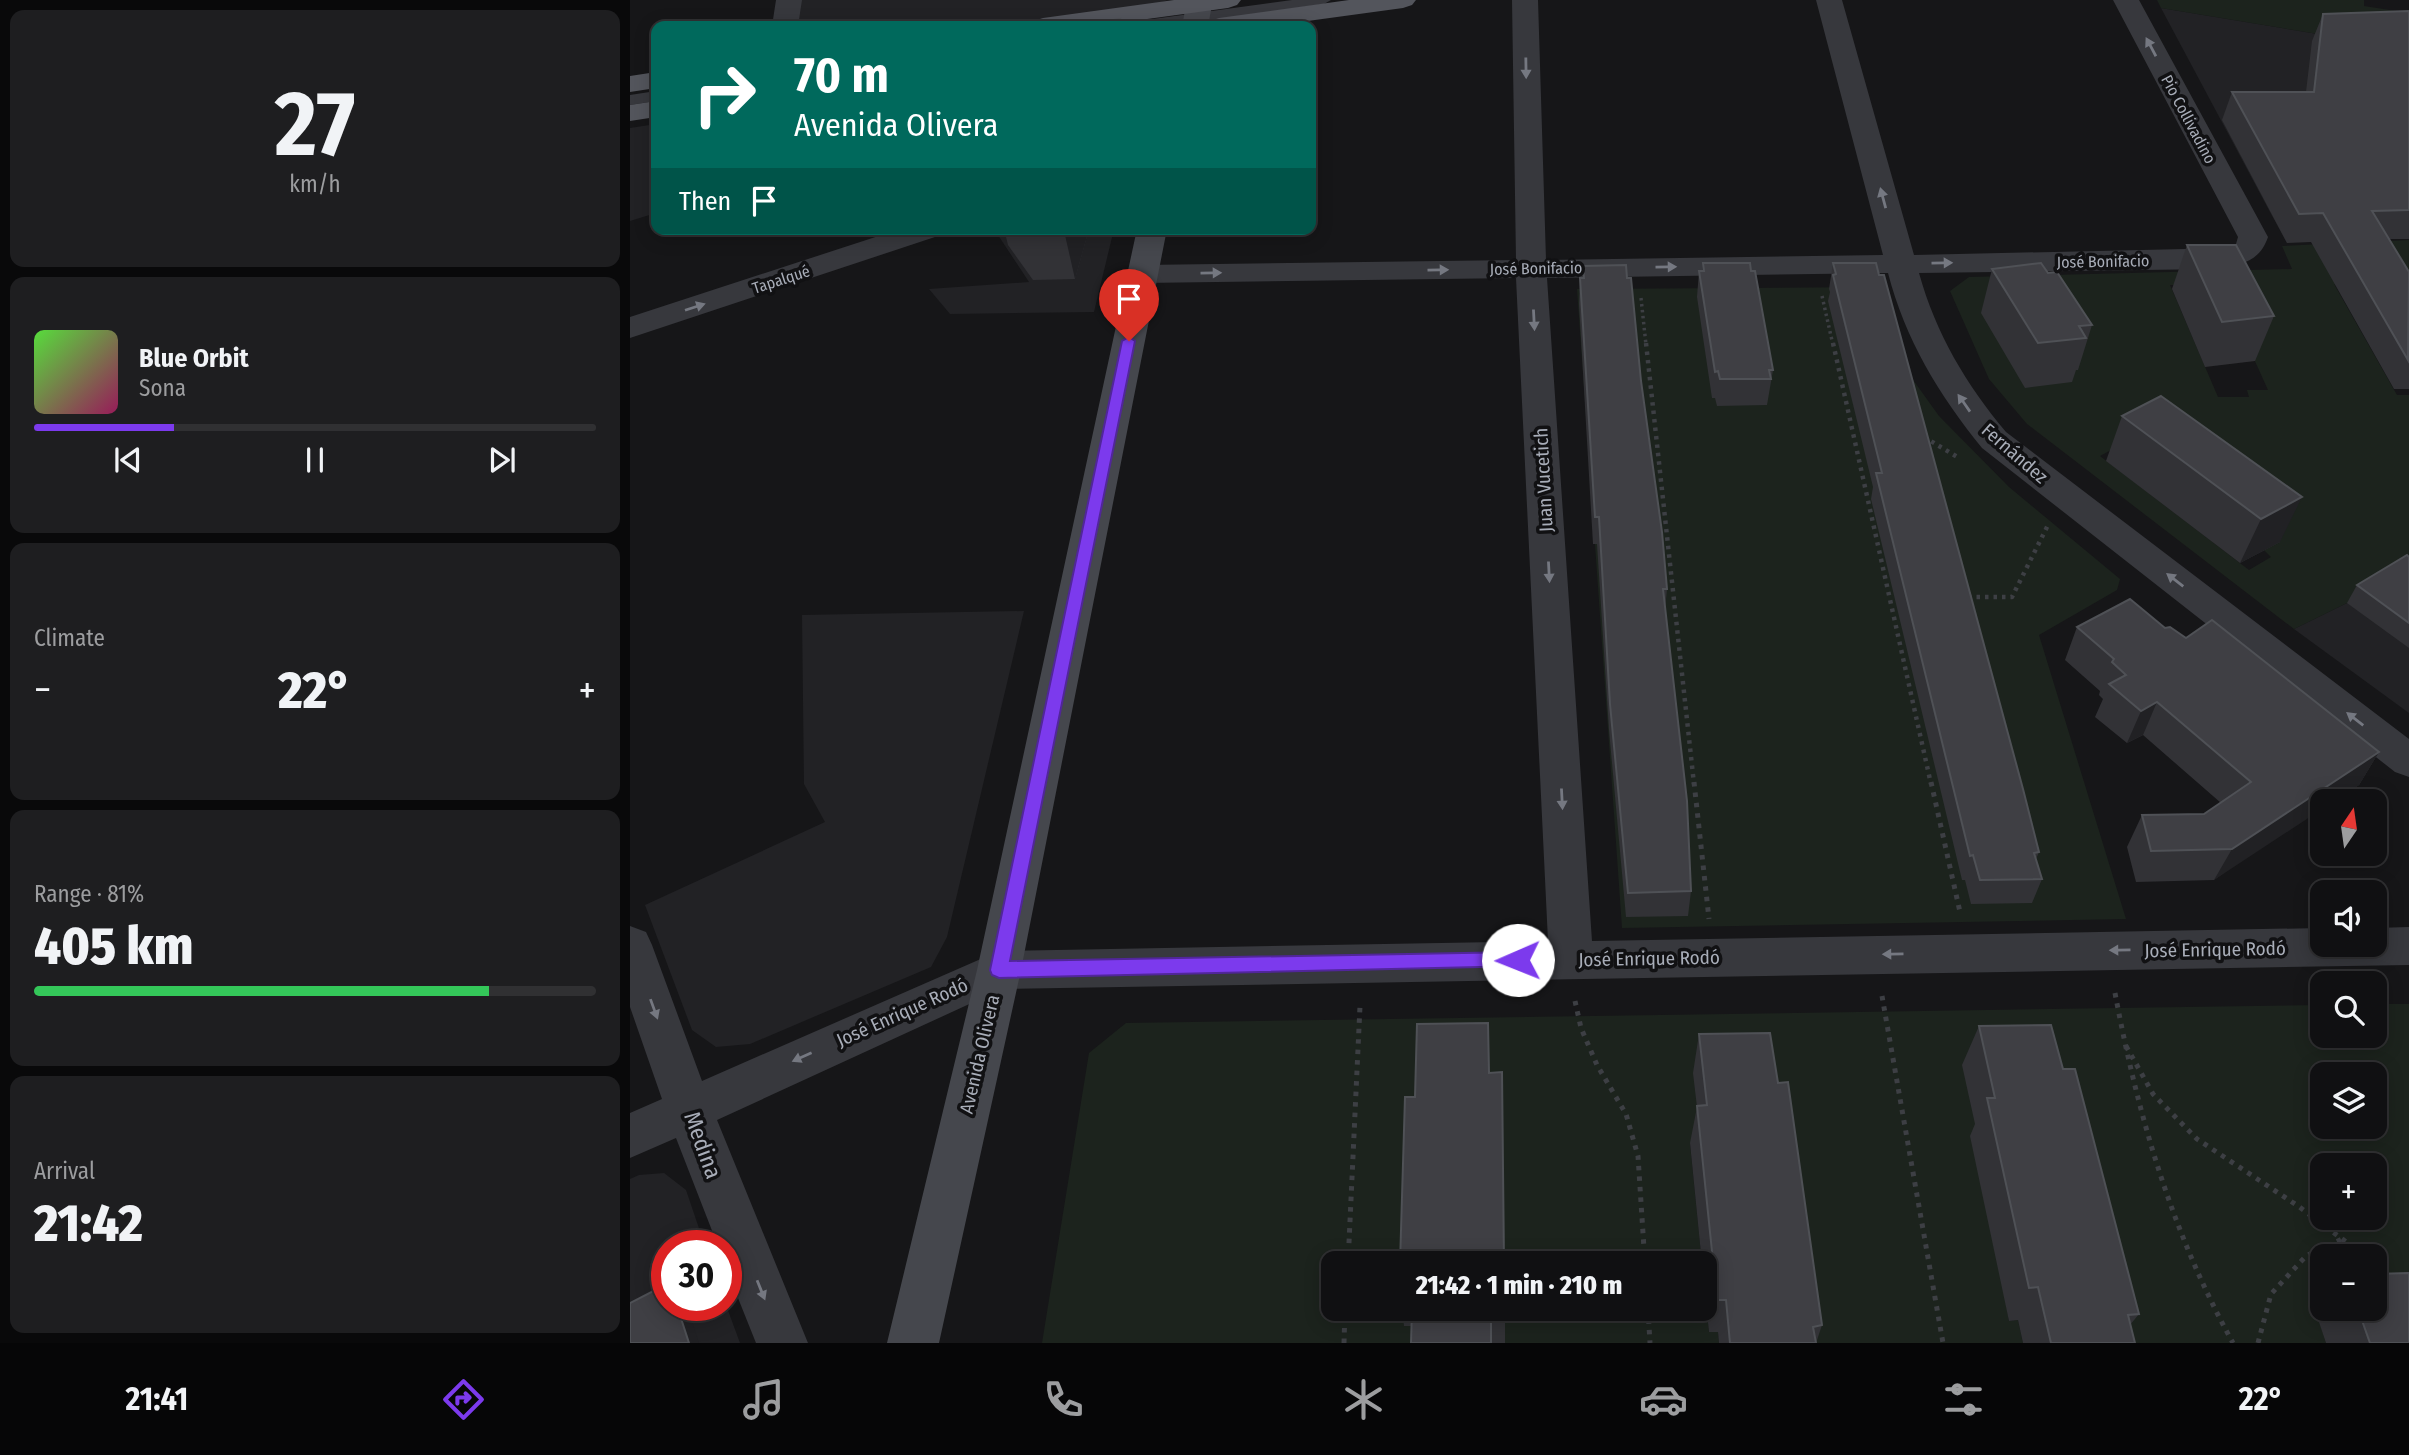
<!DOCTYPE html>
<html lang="en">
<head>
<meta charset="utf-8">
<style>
  body { margin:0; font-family:"Fira Sans Condensed",sans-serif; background:#1e1e20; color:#f1f3f6; height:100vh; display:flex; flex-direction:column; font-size:26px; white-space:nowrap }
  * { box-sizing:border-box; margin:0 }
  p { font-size:23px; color:#9c9d9f }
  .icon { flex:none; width:38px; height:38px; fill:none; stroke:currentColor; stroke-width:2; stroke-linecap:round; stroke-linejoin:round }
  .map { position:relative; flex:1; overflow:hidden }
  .details { display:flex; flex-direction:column; gap:10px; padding:10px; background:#09090a; width:630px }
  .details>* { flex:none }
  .hud { position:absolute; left:21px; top:21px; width:665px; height:214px; border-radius:14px; box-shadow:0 4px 18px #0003,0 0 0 2px #303032; background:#00695c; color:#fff; overflow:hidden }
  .needle { width:46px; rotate:13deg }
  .buttons { position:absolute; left:1680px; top:789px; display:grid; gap:14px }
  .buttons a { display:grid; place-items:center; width:77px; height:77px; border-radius:14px; background:#101012; box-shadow:0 4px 18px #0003,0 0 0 2px #303032; font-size:35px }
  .speed { position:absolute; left:21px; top:1230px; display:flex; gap:14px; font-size:35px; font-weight:700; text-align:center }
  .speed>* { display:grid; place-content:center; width:91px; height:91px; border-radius:50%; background:#101012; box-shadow:0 4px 18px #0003,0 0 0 2px #303032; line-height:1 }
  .speed .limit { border:10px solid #d22; background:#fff; color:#111 }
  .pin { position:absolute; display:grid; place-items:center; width:60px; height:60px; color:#fff; margin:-72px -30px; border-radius:50% 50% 50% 0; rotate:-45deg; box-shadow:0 0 7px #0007 }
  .pin .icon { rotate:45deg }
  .me { position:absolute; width:77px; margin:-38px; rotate:269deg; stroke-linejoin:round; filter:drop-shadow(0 0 5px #0008) }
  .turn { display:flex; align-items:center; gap:24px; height:147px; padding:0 28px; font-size:32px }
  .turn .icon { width:91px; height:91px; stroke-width:2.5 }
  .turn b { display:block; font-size:49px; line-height:60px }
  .then { display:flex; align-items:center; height:66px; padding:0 28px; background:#0003; gap:14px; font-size:26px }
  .big { font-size:52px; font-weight:800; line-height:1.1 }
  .details .widget { flex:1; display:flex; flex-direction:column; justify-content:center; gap:10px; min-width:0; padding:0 24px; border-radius:14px; background:#1e1e20 }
  .details .dial { align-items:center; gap:0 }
  .dial b { font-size:91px; line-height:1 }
  .song { display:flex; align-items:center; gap:21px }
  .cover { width:84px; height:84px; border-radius:10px; background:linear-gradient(135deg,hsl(110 70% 55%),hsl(330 70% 35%)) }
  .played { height:7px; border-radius:4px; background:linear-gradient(90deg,#7c3aed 25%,#303032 25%) }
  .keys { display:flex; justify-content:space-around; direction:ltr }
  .heat { display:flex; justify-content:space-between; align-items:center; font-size:38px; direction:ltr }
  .charge { height:10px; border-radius:5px; background:linear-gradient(90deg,#34c759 81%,#303032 0) }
  .trip { position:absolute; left:691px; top:1251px; width:396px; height:70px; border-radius:14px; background:#101012; box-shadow:0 4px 18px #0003,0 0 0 2px #303032; font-weight:800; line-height:70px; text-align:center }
  .tab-bar { display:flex; height:112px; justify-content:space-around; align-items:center; background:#060607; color:#9c9d9f }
  .tab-bar .icon { width:49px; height:49px }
  .tab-bar .active { color:#7c3aed }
  .tab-bar b { font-size:32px; color:#f1f3f6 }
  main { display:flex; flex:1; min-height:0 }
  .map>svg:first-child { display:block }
</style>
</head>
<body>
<main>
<section class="details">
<div class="widget dial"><b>27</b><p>km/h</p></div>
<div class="widget">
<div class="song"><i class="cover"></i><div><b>Blue Orbit</b><p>Sona</p></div></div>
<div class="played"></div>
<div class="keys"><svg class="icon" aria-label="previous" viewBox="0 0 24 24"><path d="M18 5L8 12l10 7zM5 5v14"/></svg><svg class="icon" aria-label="pause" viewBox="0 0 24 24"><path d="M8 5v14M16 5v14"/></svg><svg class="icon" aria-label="next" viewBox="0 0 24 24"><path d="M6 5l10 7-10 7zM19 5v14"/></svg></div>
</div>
<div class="widget"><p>Climate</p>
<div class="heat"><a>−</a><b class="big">22°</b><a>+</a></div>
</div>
<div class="widget"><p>Range · 81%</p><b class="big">405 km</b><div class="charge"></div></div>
<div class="widget"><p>Arrival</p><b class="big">21:42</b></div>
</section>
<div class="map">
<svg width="1779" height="1343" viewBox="0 0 1779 1343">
  <rect width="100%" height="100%" fill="#161618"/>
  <!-- built -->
  <g fill="#222225">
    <polygon points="171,0 538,0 504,12 402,26 166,26"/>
    <polygon points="1531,8 1779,49 1657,243 1640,212"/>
    <polygon points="26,124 26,213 0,221 0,128"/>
    <polygon points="364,229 484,229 464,312 320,314 299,289 399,282"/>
    <polygon points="1779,565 1779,713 1664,629 1717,603"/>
    <polygon points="394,611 317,937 301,967 120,1044 86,1047 62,1030 15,905 195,822 174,784 172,615"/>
    <polygon points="34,1173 56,1190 75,1246 37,1246 37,1306 96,1305 110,1343 0,1343 0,1179 9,1175"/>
  </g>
  <!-- green -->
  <g fill="#1c231d" fill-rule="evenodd">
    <polygon points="1527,0 1734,0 1734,6 1779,13 1779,49 1531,8"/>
    <path d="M1779 240V324L1704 284 1767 395H1779V565L1717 603 1664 629 1397 424 1359 379 1320 291 1339 277 1662 269 1652 246ZM1540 285H1565L1595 295 1638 390H1617L1619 397H1588ZM1492 444 1649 542 1634 550 1641 557 1619 570 1470 456Z"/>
    <polygon points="1250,287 1271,363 1309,416 1379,487 1490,579 1487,590 1409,635 1496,919 992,928 947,289"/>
    <path d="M1745 1004H1779V1343L1745 1307V1256H1692V1307H1685L1696 1343H1483L1347 1135 1379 1321 1388 1320 1393 1343H1178L1070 1143 1060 1144 1072 1263H874L872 1111 776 1263 704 1264V1309H775L787 1326 786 1343H412L459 1053 496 1023 1692 1005V1036H1745ZM1692 1074H1745V1127H1692ZM1692 1166H1745V1218H1692Z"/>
    <polygon points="1075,1283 1079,1332 1088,1332 1089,1343 875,1343 875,1309 1074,1309"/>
  </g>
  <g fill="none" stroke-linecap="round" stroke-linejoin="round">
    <!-- path-far2 -->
    <g stroke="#3d3f44" stroke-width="3.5" stroke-dasharray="2.5 3.5" stroke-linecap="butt">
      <polyline points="1192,296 1203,345"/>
      <polyline points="1011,298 1016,345"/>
    </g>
    <!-- path-far1 -->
    <g stroke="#3d3f44" stroke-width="4.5" stroke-dasharray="3.5 5" stroke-linecap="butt">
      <polyline points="1016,343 1064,784"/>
      <polyline points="1203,343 1301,784"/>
      <polyline points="1294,437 1329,458"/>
      <polyline points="1338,597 1382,597 1418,525"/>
    </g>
    <!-- path -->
    <g stroke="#3d3f44" stroke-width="5" stroke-dasharray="4.5 6" stroke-linecap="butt">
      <polyline points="1064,782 1079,919"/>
      <polyline points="1301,782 1330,912"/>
      <path d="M1485 993C1508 1116 1542 1233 1603 1343"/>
      <polyline points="1252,996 1313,1343"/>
      <polyline points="945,1001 951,1028 967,1065 996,1114 1008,1156 1015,1264"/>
      <polyline points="1496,1046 1523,1094 1567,1139 1668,1206 1735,1256"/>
      <polyline points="718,1264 730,1006"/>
      <polyline points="1745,1264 1761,1276"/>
      <polyline points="1018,1309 1020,1343"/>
      <polyline points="714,1343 715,1309"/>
      <polyline points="1628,1343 1641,1294 1676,1256 1712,1239"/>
    </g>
    <!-- service -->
    <g fill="#37383d" fill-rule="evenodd">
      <polygon points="662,0 701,0 694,4 539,26 500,26 508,21"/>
      <polygon points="26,91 26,101 0,105 0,95"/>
    </g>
    <!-- minor -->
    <g fill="#37383d" fill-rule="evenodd">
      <polygon points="146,0 172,0 168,26 142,26"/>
      <path d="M882 0H908L916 260 1253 255 1186 0H1212L1284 255 1599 248 1606 244 1608 237 1483 0H1509L1638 237C1629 263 1610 265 1585 269L1289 273C1306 334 1336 384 1376 432L1779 739V777L1765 772 1352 448C1309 395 1275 339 1258 273L917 278 962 941 1692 928V945H1745V928L1779 927V965L372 989 87 1120 178 1343H126L96 1268V1246H88L46 1138 0 1158V1113L32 1099 0 1007V926L16 932 22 945 72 1081 369 951 918 941 886 278 512 283 501 280 497 274 501 268 512 265 886 260Z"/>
      <polygon points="270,229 316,229 311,235 0,338 0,317"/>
    </g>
    <!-- secondary -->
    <g fill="#45474d" fill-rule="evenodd">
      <polygon points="557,0 583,0 578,26 552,26"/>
      <polygon points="507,229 537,229 391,970 309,1343 257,1343 347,970"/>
    </g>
    <!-- primary -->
    <g fill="#53555c" fill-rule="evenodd">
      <polygon points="544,0 611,0 607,5 598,8 466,26 400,26 404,21 413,18"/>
      <polygon points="719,0 786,0 782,5 773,8 641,26 576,26 580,21 589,18"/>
      <polygon points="26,72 26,88 0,92 0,76"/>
      <polygon points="26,101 26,117 0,121 0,105"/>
    </g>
  </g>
  <!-- wall -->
  <g fill="#323236">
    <polygon points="1779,11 1779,239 1759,239 1779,272 1779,389 1764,389 1681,242 1657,243 1592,120 1602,92 1676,92 1682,41 1693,14"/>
    <polygon points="374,229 459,229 445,279 403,280 378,245"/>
    <polygon points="1557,245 1644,316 1625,361 1575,367 1542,289"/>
    <polygon points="1073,263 1143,370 1137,405 1087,406 1085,398 1082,398 1067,297 1069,271 1072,271"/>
    <polygon points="1203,263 1409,852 1406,859 1412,879 1402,903 1341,904 1335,880 1332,880 1241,499 1243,487 1198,301 1200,292 1199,289"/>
    <polygon points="953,266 1011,381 1037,589 1035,610 1061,891 1058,916 996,917 979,730 967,544 963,544 949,304 950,278 953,278"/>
    <polygon points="1362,269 1418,273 1462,325 1448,370 1446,370 1442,382 1395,388 1351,313"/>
    <polygon points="1531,396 1650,542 1610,563 1476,461 1492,416"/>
    <polygon points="1779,557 1779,648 1717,603 1727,585"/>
    <polygon points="1447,627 1535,628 1556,638 1749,752 1729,785 1704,802 1692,802 1584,880 1506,882 1497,847 1512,815 1574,814 1591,803 1513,735 1497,743 1465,717 1473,699 1469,695 1470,691 1435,660"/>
    <polygon points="1349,1026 1433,1069 1509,1314 1500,1325 1505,1343 1393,1343 1388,1320 1379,1321 1340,1136 1345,1124 1332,1065"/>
    <polygon points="1069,1034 1148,1083 1192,1325 1186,1343 1089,1343 1088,1332 1079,1332 1074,1283 1074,1264 1072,1264 1060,1143 1067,1107 1063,1073"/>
    <polygon points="1692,1299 1692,1309 1745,1309 1779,1343 1696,1343 1684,1307"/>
    <polygon points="772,1309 875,1309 875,1343 781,1343 781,1326 774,1326"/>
  </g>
  <!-- shaded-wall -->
  <g fill="#212124">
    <polygon points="436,229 459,229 445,279 435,235"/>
    <polygon points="1672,497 1650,542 1610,563 1631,519"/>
    <polygon points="1527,702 1513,735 1497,743 1511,711"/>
    <polygon points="1749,752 1729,785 1704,802 1692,802 1692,809 1584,880 1602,849"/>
    <polygon points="47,1306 57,1306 69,1343 59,1343"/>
  </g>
  <!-- building -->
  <g fill="#3f3f44" stroke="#4f5156" stroke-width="2">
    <polygon points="1779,11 1779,210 1742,211 1779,272 1778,360 1693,213 1669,214 1602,92 1684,92 1693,14"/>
    <polygon points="490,19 488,26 444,26"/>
    <polygon points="387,229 436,229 435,235 391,236"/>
    <polygon points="1557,245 1606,245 1644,316 1592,322"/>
    <polygon points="1073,263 1120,263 1121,271 1125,271 1143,370 1139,370 1141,379 1090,379 1088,371 1085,372 1069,271 1074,271"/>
    <polygon points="1203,263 1246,263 1249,275 1254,275 1393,789 1409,852 1404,853 1412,879 1350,880 1343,855 1340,856 1246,473 1252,473 1203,275 1206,274"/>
    <polygon points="1411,263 1418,273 1427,272 1462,325 1449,326 1456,338 1408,343 1362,269"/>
    <polygon points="996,265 997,278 1001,278 1011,381 1032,532 1037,589 1033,589 1057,801 1061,891 998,893 980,704 969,517 965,517 950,278 954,278 953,266"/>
    <polygon points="1531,396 1672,497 1631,519 1492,416"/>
    <polygon points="1777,555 1779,557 1779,623 1727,585"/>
    <polygon points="1500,599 1535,628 1540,627 1556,638 1582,620 1749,752 1602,849 1521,851 1512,815 1574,814 1621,782 1527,702 1511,711 1479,684 1496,675 1482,662 1484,659 1447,627"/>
    <polygon points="858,1023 859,1073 872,1072 874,1264 770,1264 775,1097 785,1097 787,1024"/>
    <polygon points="1421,1025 1433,1069 1445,1069 1509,1314 1498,1315 1505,1343 1421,1343 1408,1287 1399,1288 1357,1098 1365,1098 1349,1026"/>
    <polygon points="1140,1033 1148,1083 1158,1082 1192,1325 1183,1327 1186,1343 1100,1343 1096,1300 1087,1300 1067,1106 1077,1105 1069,1034"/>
    <polygon points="1779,1273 1779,1343 1740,1343 1728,1309 1745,1309 1745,1274"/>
    <polygon points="37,1284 37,1306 47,1306 59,1343 0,1343 0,1303"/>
    <polygon points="782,1309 875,1309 875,1316 861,1316 861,1343 781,1343"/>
  </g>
  <!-- one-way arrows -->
  <defs><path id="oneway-solid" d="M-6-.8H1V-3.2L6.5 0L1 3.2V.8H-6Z" transform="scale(1.75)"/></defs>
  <g fill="#757881">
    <use href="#oneway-solid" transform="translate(1521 47) rotate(-118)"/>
    <use href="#oneway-solid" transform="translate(896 68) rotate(89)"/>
    <use href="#oneway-solid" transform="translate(1253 198) rotate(-105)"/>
    <use href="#oneway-solid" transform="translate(1312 263) rotate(-1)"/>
    <use href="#oneway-solid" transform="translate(1036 267) rotate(-1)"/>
    <use href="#oneway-solid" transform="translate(808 270) rotate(-1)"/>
    <use href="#oneway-solid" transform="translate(581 273) rotate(-1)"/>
    <use href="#oneway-solid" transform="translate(65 307) rotate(-18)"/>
    <use href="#oneway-solid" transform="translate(904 320) rotate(87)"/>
    <use href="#oneway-solid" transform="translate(1334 403) rotate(-125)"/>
    <use href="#oneway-solid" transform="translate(919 572) rotate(87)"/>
    <use href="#oneway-solid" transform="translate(1545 580) rotate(-142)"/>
    <use href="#oneway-solid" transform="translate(1725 719) rotate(-142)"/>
    <use href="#oneway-solid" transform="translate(932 799) rotate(87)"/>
    <use href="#oneway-solid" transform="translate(1490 950) rotate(179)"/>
    <use href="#oneway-solid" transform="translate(1263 954) rotate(179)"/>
    <use href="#oneway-solid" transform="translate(24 1009) rotate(70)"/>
    <use href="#oneway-solid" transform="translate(172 1057) rotate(156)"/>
    <use href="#oneway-solid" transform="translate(131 1290) rotate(68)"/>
  </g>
  <!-- route -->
  <polygon fill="#7c3aed" stroke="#51269a" stroke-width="2" points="499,337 505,341 380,961 888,952 894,955 897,960 894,966 369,978 362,975 360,970 492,341"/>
  <g text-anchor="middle" stroke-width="7" stroke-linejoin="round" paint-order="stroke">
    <!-- far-street labels -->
    <g font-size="16" fill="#a8adb8" stroke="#111113">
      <text transform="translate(1559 119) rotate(62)" y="6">Pio Collivadino</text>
      <text transform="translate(1473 261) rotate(-1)" y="6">José Bonifacio</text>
      <text transform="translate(906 268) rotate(-1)" y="6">José Bonifacio</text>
      <text transform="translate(151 279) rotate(-18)" y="6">Tapalqué</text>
    </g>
    <!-- street labels -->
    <g font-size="19" fill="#a8adb8" stroke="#111113">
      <text transform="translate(1385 453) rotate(41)" y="7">Fernández</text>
      <text transform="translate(913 480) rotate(-93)" y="7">Juan Vucetich</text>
      <text transform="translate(1585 949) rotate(-1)" y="7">José Enrique Rodó</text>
      <text transform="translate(1019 958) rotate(-1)" y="7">José Enrique Rodó</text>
      <text transform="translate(272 1012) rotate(-24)" y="7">José Enrique Rodó</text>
      <text transform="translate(349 1054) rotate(-77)" y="7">Avenida Olivera</text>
    </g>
    <!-- near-street labels -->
    <g font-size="23" fill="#a8adb8" stroke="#111113">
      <text transform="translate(73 1145) rotate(70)" y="8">Medina</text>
    </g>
  </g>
</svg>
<div class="buttons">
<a><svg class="needle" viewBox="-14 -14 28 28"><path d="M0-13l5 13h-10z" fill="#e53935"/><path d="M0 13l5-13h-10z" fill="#9c9d9f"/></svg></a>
<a><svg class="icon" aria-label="sound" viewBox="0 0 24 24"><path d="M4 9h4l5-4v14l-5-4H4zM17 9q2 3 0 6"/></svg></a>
<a><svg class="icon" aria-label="search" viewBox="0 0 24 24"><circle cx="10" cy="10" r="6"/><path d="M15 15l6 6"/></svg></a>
<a><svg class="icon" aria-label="layers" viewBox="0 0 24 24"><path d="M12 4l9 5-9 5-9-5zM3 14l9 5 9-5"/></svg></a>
<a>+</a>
<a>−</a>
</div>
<div class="speed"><div class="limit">30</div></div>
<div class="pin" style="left:499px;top:341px;background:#d93025"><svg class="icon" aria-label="arrive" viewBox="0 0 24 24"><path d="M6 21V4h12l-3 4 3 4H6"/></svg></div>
<svg class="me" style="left:888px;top:960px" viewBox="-20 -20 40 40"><circle r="19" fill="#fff"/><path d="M0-13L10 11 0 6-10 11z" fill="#7c3aed"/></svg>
<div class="trip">21:42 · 1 min · 210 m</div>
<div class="hud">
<div class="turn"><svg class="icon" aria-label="right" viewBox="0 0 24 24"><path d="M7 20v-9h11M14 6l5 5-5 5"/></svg><div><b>70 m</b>Avenida Olivera</div></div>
<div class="then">Then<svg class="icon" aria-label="arrive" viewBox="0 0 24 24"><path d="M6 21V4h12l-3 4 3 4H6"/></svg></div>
</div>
</div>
</main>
<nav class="tab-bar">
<b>21:41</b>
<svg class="icon active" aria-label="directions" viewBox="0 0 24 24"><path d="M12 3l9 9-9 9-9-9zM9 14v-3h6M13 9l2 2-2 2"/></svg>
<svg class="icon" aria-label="music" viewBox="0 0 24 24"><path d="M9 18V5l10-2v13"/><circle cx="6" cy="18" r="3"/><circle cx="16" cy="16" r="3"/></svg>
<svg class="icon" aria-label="phone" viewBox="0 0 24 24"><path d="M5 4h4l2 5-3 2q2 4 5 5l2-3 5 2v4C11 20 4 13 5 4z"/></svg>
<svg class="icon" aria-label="climate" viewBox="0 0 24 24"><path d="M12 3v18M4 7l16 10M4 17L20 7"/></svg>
<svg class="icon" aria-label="car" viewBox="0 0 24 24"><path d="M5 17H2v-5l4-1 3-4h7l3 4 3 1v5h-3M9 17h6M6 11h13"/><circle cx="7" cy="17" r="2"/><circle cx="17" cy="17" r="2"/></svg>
<svg class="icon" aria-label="filters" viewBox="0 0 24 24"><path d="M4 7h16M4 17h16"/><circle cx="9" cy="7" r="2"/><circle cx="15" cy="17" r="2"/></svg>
<b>22°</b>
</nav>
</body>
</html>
